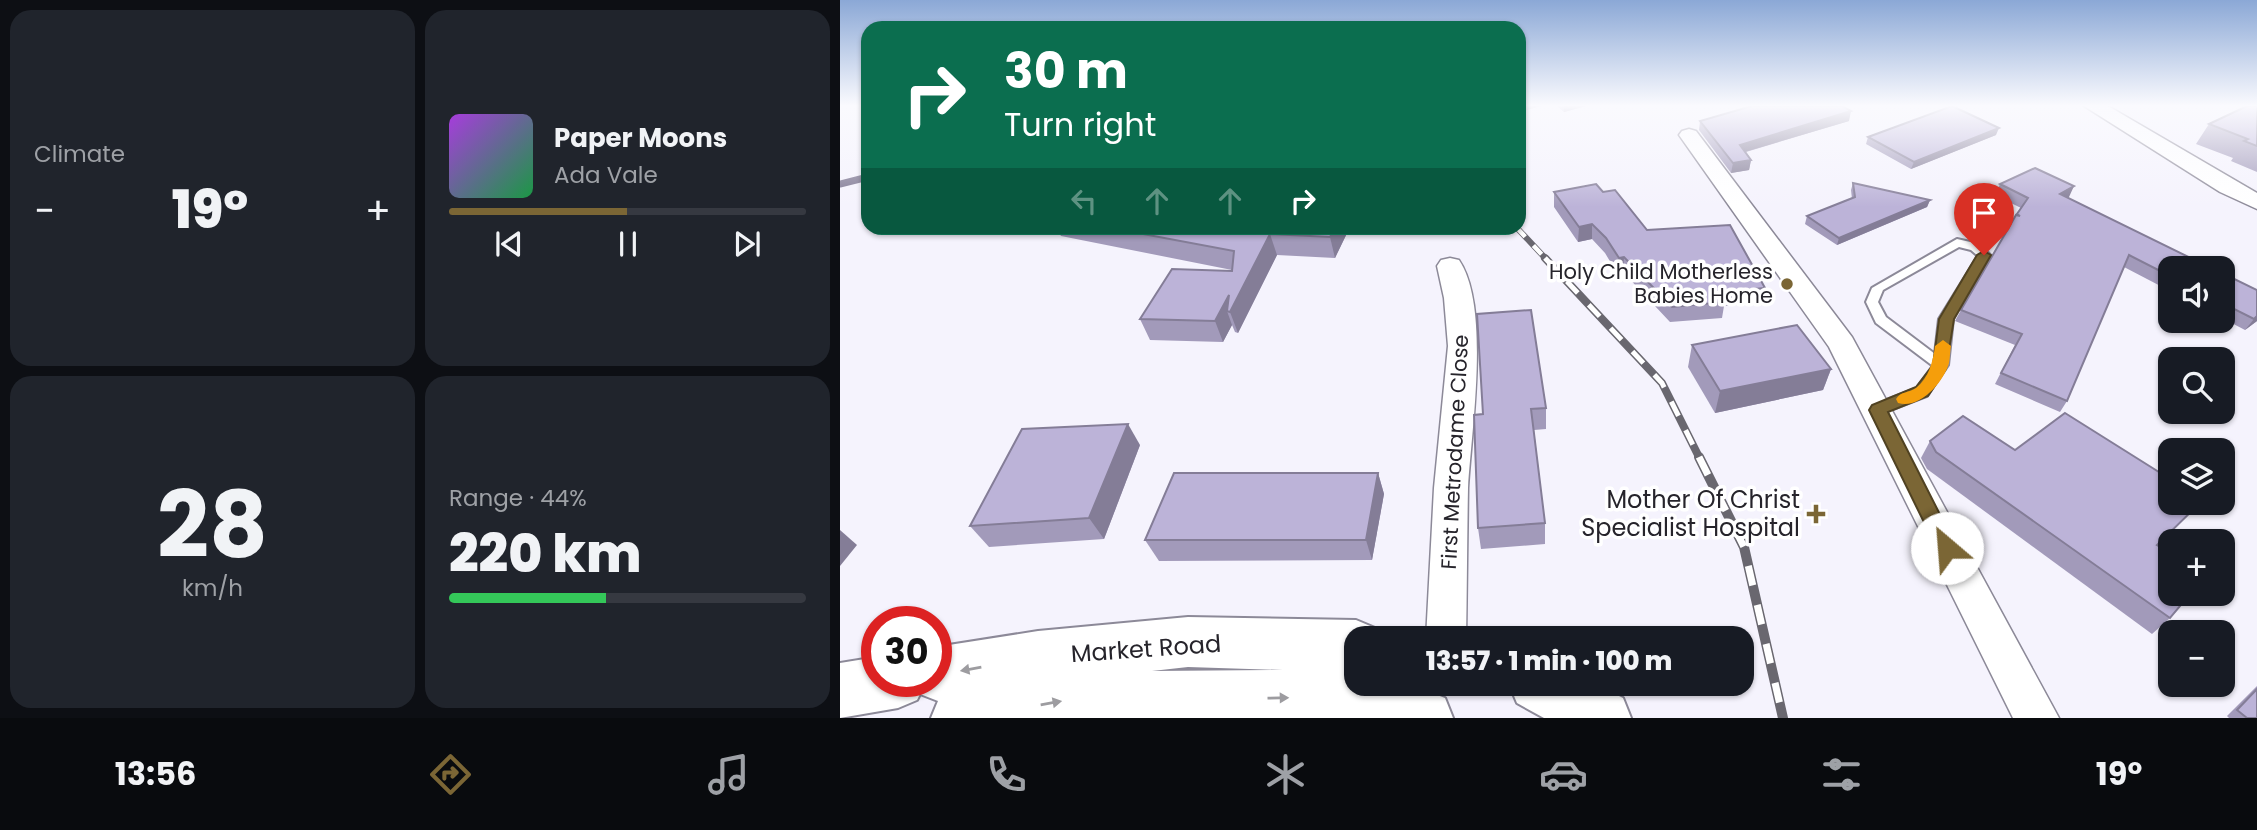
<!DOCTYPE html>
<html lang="en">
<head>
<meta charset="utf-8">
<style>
  body { margin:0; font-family:Poppins,sans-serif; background:#20242c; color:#f1f3f6; height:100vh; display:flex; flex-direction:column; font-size:26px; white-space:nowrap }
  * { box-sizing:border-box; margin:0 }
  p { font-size:23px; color:#9ea1a6 }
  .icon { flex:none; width:38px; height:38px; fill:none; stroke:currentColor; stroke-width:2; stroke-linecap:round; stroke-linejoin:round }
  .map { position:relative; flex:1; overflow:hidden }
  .panel { display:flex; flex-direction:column; gap:10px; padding:10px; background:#0d0f14; width:840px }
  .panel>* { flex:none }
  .top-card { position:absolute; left:21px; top:21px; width:665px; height:214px; border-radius:21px; box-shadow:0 2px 5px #0004; background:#0b6e4f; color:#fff; overflow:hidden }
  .controls { position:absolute; left:1318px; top:256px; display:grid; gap:14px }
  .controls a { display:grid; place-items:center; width:77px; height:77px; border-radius:14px; background:#171b24; box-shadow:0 2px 5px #0004; font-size:35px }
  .speed { position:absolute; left:21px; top:606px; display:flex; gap:14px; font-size:35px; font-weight:700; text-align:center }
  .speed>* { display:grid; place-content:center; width:91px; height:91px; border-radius:50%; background:#171b24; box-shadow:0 2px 5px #0004; line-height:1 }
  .speed .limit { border:10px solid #d22; background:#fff; color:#111 }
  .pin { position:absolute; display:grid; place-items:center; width:60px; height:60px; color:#fff; margin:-72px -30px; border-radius:50% 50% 50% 0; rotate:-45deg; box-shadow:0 0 7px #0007 }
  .pin .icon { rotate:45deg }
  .me { position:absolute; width:77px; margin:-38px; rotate:333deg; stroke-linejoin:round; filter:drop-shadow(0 0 5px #0008) }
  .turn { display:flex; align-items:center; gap:24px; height:147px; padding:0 28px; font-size:32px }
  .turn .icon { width:91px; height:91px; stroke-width:2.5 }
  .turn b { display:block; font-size:49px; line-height:60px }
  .lanes { display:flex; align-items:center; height:66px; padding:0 28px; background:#0003; justify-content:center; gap:35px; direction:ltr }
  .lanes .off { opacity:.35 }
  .big { font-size:52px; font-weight:800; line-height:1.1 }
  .panel .card { flex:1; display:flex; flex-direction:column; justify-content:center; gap:10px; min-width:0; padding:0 24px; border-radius:21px; background:#20242c }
  .panel .dial { align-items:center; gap:0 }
  .dial b { font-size:91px; line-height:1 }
  .song { display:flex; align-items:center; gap:21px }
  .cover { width:84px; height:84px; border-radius:10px; background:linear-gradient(135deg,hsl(280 70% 55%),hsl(140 70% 35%)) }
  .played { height:7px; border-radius:4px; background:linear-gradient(90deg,#7b6635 50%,#363941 50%) }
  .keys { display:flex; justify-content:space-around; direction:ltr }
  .heat { display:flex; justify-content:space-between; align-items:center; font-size:38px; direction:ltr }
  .charge { height:10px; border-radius:5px; background:linear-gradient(90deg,#34c759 44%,#363941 0) }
  .panel .tiles { flex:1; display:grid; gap:10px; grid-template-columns:repeat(2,1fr) }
  .trip { position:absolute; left:504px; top:626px; width:410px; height:70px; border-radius:21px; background:#171b24; box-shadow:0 2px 5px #0004; font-weight:800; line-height:70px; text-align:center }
  .menu { display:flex; height:112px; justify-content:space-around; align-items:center; background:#090b0e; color:#9ea1a6 }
  .menu .icon { width:49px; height:49px }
  .menu .active { color:#7b6635 }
  .menu b { font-size:32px; color:#f1f3f6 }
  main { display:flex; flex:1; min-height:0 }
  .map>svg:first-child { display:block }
</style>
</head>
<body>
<main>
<section class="panel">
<div class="tiles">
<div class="card"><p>Climate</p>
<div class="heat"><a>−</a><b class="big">19°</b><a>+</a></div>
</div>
<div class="card">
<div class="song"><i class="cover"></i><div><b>Paper Moons</b><p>Ada Vale</p></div></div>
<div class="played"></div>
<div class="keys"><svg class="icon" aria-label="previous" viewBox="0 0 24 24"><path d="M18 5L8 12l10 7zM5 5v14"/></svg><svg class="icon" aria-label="pause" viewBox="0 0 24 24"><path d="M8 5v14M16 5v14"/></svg><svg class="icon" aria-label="next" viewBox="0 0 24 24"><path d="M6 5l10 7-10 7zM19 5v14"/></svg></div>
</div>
<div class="card dial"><b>28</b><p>km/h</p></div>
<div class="card"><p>Range · 44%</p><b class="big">220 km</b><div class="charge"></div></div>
</div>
</section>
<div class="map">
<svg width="1417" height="718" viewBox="0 0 1417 718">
  <rect width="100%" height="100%" fill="#f5f3fd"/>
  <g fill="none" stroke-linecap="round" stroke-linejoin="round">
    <!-- stream -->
    <polyline stroke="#7b748f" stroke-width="7" points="0,184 28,177"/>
    <!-- service casing -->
    <g stroke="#8c8998" stroke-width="4">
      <path id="service" d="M1117 239 1139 244 1150 255 1113 319 1108 365 1087 396 1043 413H1033L1031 409 1033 405 1077 388 1093 366 1036 323 1026 302 1032 288ZM1119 247 1131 250 1138 256 1099 319 1095 354 1046 317 1038 302 1043 290Z"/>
    </g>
    <!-- minor casing -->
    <g stroke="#8c8998" stroke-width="3">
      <g id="minor">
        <polygon points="1244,106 1268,106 1417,193 1417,209 1380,192"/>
        <polygon points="849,129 856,131 1012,337 1219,718 1173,718 989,347 839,135 842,131"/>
        <path d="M610 258 619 260C651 307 631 432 628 488 627 538 627 589 626 639H586L594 488 608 346 604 298 597 266 601 260Z"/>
      </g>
    </g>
    <!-- primary casing -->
    <g stroke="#8c8998" stroke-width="4">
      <g id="primary">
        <path d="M348 617 516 620 535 628 539 639H516V671H510L516 673V684C551 684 573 685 605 698L613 718H91L98 701 80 694 77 700 58 708 0 718V663L37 657V681H96V647L198 631ZM348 667 443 670 312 671Z"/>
        <polygon points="669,684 755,684 783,698 791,718 704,718 677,703"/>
      </g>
    </g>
    <!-- service -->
    <use href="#service" fill="#fff" fill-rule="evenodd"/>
    <!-- minor -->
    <use href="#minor" fill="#fff" fill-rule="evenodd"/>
    <!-- primary -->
    <use href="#primary" fill="#fff" fill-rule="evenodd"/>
    <!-- rail-far2 casing -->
    <g stroke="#69676f" stroke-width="6">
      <polyline id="rail-far2" points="677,228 707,260"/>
    </g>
    <!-- rail-far1 casing -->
    <g stroke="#69676f" stroke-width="8">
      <polyline id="rail-far1" points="705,258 822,383 860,459"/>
    </g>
    <!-- rail casing -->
    <g stroke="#69676f" stroke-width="10">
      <polyline id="rail" points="859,457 904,547 943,718"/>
    </g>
    <!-- rail-far2 -->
    <use href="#rail-far2" stroke="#fff" stroke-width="4.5" stroke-dasharray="12" stroke-linecap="butt"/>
    <!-- rail-far1 -->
    <use href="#rail-far1" stroke="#fff" stroke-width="5" stroke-dasharray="16" stroke-linecap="butt"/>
    <!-- rail -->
    <use href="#rail" stroke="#fff" stroke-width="7" stroke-dasharray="20" stroke-linecap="butt"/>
  </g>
  <!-- wall -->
  <g fill="#a29aba">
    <polygon points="717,106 746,106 724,112"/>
    <polygon points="908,106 1002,106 1009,121 906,152 911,160 909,170 891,173 859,130 860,121 909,107"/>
    <polygon points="1417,106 1417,172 1391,161 1393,158 1356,144 1369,124"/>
    <polygon points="1156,135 1071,169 1026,144 1028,137"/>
    <polygon points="1013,183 1090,200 1087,207 997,245 965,224 967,216 1012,199 1011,190"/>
    <polygon points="1160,184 1234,186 1227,198 1330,268 1330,291 1284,267 1227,401 1220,412 1155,384 1175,345 1115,321 1121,310 1181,208 1155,195"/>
    <polygon points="714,192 763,192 807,230 925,288 921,303 884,306 882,318 830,322 783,272 777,273 765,253 752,239 738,242 714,207"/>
    <polygon points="216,228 509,228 509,229 495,258 437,255 398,333 395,332 392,325 383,342 310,340 300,319 392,270 221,236"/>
    <polygon points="1382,273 1417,321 1405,330 1382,318"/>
    <polygon points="852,345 991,369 983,390 875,413 848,367"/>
    <polygon points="706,408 706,429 694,430 705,523 705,544 641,549 638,528 634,415"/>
    <polygon points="1090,441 1318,545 1330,618 1312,634 1087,469 1081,458"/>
    <polygon points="300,445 264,539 149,547 130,526"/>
    <polygon points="538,473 544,494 532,560 319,561 305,540"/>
    <polygon points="1417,686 1417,718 1389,718 1387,716"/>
  </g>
  <!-- shaded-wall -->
  <g fill="#847d97">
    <polygon points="679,106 701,106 679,112"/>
    <polygon points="724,106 746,106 724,112"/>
    <polygon points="1011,111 1009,121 898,154 900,145"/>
    <polygon points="1159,128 1156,135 1071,169 1074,162"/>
    <polygon points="911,160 909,170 891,173 893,163"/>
    <polygon points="1234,186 1229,197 1214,204 1220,194"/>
    <polygon points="1090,200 1087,207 997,245 999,238"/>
    <polygon points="752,224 752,239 738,242 739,227"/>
    <polygon points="495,228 509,228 509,229 495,258 490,237"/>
    <polygon points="430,234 437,255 398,333 390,312 387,311 392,325 383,342 375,321 389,295"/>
    <polygon points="784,257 783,272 777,273 779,258"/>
    <polygon points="1417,316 1417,321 1405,330 1414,319"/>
    <polygon points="991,369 983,390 875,413 880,391"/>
    <polygon points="288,424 300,445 264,539 249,518"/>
    <polygon points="538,473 544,494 532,560 526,540"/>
    <polygon points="0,530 17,545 0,566"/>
  </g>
  <!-- building -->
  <g fill="#bcb3d8" stroke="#847d97" stroke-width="2">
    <polygon points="912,106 1002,106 1011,111 900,145 911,160 893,163 860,121"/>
    <polygon points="1112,106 1159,128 1074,162 1028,137"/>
    <polygon points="1407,106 1417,106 1417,146 1404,141 1408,139 1369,124"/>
    <polygon points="1195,168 1234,186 1220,194 1371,268 1330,268 1330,276 1289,255 1227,401 1161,373 1182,334 1121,310 1176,215 1180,216 1177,214 1188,198 1160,184"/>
    <polygon points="1013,183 1090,200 999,238 967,216 1015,197"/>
    <polygon points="756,184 763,192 775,190 807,230 890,225 925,288 880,292 885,302 832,307 784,257 779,258 766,238 752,224 739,227 714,192"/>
    <polygon points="271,228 495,228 490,237 430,234 390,312 387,311 389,295 375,321 300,319 332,269 392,271 394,251"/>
    <polygon points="1382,273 1417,290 1417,316 1414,319 1382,303"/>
    <polygon points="691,310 706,408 691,409 705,523 638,528 634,415 643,414 637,314"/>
    <polygon points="957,325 991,369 880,391 852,345"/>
    <polygon points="1225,413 1330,479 1330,502 1361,502 1317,545 1330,553 1330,593 1351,593 1330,618 1096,452 1090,441 1123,416 1175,450"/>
    <polygon points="288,424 249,518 130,526 182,429"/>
    <polygon points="334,473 538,473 526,540 305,540"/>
    <polygon points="1417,689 1417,718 1407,718 1397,710"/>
  </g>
  <!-- one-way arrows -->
  <defs><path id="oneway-solid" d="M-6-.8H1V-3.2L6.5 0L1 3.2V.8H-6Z" transform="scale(1.75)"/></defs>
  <g fill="#9d9ca0">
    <use href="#oneway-solid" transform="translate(131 669) rotate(170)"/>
    <use href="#oneway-solid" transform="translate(438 698) rotate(-1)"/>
    <use href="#oneway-solid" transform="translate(211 703) rotate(-10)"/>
  </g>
  <!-- sky -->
  <linearGradient id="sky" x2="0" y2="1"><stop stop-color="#8ba8d6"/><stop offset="0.51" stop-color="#fafafe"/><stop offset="1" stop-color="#fafafe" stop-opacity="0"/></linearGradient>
  <rect width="1417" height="207" fill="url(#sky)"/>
  <!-- route -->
  <polygon fill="#7b6635" stroke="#504222" stroke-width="2" points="1144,251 1151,255 1114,319 1106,369 1088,396 1048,412 1117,548 1114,555 1107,557 1100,555 1029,410 1032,405 1076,387 1093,365 1099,319 1137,255"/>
  <!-- slow -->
  <path fill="#f59e0b" d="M1103 340 1111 346C1110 351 1110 358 1109 363 1104 382 1079 410 1058 403L1056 399C1061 391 1069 393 1076 388 1089 378 1093 361 1095 346Z"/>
  <!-- markers -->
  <g fill="#7b6635" stroke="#fff" stroke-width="2.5">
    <circle cx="947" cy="284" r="7"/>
    <path d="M972.5 503.5h7v7h7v7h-7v7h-7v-7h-7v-7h7z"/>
  </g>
  <g text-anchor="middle" stroke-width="7" stroke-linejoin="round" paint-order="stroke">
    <!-- poi labels -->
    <g font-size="21" fill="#26242b" stroke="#fff" text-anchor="end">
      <text x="933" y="279">Holy Child Motherless<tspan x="933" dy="24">Babies Home</tspan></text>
    </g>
    <!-- street labels -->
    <g font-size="21" fill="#26242b" stroke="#fff">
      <text transform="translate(615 452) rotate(-87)" y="7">First Metrodame Close</text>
    </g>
    <!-- near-poi labels -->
    <g font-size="24" fill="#26242b" stroke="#fff" text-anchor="end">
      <text x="960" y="508">Mother Of Christ<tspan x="960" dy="28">Specialist Hospital</tspan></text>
    </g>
    <!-- near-street labels -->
    <g font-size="24" fill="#26242b" stroke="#fff">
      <text transform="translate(306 649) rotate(-4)" y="8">Market Road</text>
    </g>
  </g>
</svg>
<div class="controls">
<a><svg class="icon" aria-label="sound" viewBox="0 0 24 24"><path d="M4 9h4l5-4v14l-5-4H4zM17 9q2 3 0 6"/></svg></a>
<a><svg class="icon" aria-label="search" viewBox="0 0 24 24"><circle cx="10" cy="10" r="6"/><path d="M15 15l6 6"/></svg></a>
<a><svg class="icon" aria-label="layers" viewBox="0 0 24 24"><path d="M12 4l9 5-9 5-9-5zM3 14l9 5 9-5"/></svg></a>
<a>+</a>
<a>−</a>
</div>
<div class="speed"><div class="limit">30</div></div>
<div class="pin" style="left:1144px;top:255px;background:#d93025"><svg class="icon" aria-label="arrive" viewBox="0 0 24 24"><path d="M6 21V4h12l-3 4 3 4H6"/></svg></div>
<svg class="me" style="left:1107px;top:548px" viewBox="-20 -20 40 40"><circle r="19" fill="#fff"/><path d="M0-13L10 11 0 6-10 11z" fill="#7b6635"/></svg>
<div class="trip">13:57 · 1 min · 100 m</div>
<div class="top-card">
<div class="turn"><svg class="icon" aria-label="right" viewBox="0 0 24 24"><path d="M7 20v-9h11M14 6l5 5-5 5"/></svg><div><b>30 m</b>Turn right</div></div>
<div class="lanes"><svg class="icon off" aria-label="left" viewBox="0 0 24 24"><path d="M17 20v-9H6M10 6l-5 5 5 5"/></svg><svg class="icon off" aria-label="ahead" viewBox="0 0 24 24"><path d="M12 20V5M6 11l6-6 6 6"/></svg><svg class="icon off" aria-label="ahead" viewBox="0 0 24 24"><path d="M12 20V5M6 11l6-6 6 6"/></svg><svg class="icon" aria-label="right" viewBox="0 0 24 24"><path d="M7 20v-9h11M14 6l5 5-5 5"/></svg></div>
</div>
</div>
</main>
<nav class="menu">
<b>13:56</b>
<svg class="icon active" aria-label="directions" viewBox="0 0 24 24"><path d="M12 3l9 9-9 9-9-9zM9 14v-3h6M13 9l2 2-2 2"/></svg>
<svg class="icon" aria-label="music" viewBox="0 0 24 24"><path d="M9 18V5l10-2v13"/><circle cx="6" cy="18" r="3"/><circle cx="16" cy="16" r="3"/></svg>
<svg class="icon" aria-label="phone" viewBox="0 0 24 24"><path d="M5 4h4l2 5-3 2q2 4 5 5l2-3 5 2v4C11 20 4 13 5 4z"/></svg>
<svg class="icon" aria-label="climate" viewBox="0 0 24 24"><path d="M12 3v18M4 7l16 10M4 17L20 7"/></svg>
<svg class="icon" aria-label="car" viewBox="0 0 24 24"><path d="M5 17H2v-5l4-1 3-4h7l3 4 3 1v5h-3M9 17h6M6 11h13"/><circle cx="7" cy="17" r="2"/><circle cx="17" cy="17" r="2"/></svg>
<svg class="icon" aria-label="filters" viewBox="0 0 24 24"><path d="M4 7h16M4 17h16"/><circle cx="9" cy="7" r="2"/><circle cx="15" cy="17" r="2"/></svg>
<b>19°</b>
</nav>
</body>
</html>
